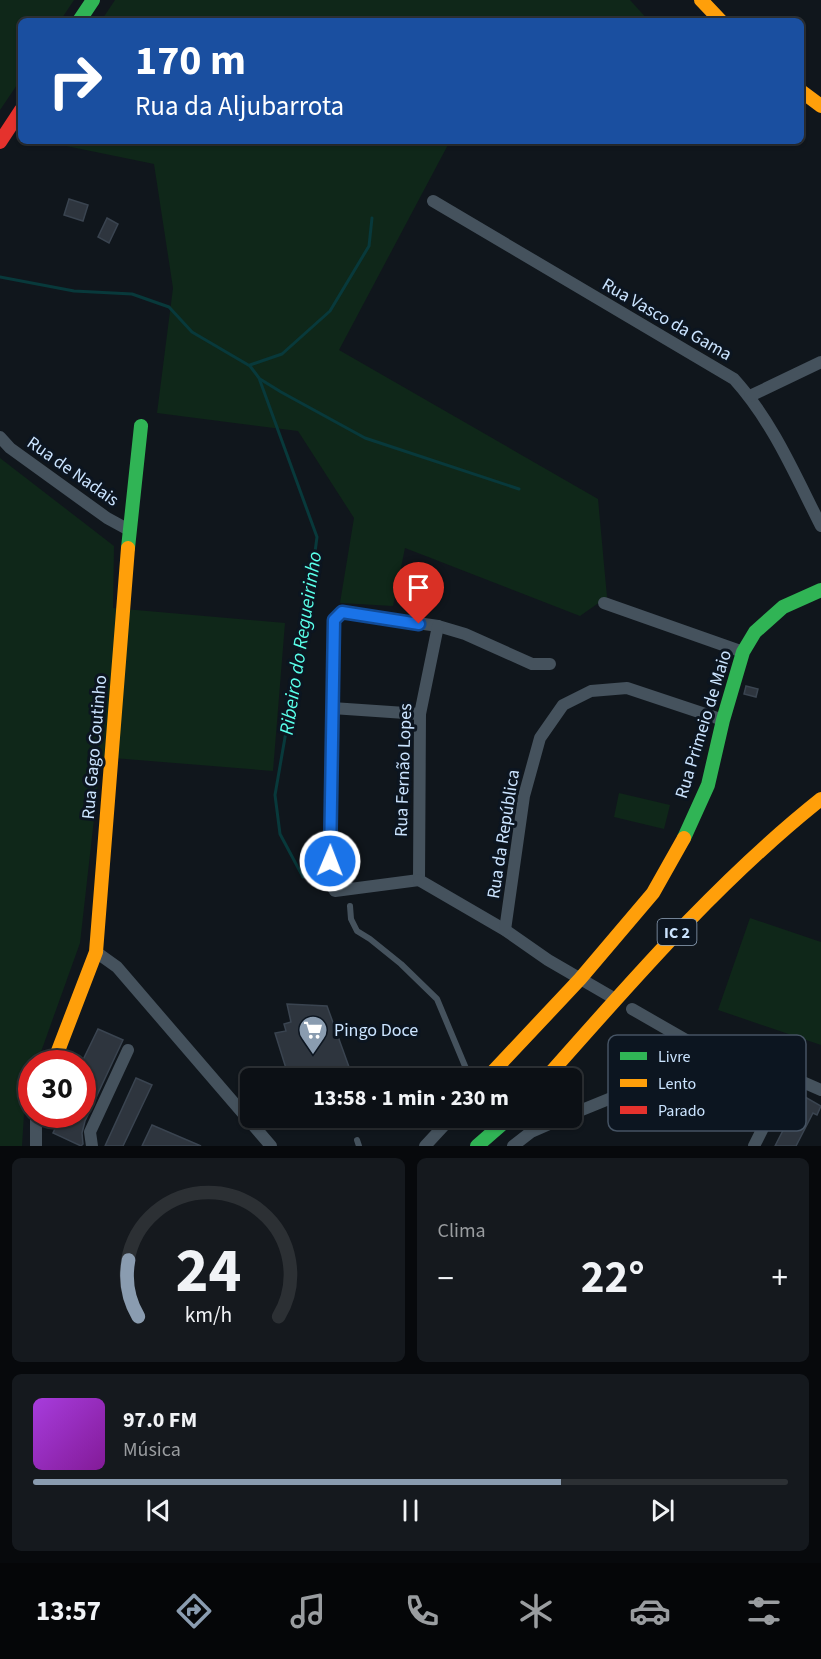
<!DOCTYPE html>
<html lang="pt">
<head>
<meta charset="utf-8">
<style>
  body { margin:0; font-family:"Source Sans 3",sans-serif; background:#15191e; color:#f1f3f6; height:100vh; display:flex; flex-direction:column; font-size:22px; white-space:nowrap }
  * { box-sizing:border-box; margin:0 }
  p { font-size:20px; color:#9a9da0 }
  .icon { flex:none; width:33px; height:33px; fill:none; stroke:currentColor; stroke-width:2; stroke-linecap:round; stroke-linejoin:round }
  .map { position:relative; height:1146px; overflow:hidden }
  .panel { display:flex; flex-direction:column; gap:12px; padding:12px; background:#07090c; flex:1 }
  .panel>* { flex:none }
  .hud { position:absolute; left:18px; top:18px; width:786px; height:126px; border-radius:9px; box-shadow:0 2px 4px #0004,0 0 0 2px #2c3034; background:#1a4fa0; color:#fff; overflow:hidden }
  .speed { position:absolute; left:18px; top:1050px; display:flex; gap:12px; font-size:30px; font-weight:700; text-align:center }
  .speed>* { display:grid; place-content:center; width:78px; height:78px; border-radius:50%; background:#0c1015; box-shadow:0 2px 4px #0004,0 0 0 2px #2c3034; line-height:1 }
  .speed .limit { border:9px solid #d22; background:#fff; color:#111 }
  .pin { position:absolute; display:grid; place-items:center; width:51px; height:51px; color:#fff; margin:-62px -26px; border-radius:50% 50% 50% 0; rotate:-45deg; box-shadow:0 0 6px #0007 }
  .pin .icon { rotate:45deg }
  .me { position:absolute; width:66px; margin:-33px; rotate:1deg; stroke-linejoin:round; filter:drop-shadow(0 0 4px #0008) }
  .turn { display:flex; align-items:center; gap:21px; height:126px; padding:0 18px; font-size:27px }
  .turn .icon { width:78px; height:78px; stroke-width:2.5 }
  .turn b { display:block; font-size:42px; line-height:51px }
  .big { font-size:45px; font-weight:700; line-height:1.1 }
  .panel .widget { flex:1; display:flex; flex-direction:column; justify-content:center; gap:9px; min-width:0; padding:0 21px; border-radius:9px; background:#15191e }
  .panel .dial { align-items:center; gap:0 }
  .dial svg { height:156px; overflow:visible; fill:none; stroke:#2c3034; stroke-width:7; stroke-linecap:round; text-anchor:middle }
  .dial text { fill:#f1f3f6; stroke:none }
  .song { display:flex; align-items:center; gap:18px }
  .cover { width:72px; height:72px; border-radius:9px; background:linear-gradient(135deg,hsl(280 70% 55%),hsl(290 70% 35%)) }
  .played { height:6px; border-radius:3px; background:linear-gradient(90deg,#8a9cb0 70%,#2c3034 70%) }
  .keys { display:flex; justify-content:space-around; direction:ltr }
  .heat { display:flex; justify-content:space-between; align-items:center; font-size:33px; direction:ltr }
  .panel .tiles { flex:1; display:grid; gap:12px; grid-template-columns:1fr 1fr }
  .widget:last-child { grid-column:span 2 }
  .trip { position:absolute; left:240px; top:1068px; width:342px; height:60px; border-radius:9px; background:#0c1015; box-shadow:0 2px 4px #0004,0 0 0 2px #2c3034; font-weight:700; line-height:60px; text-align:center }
  .menu { display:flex; height:96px; justify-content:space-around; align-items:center; background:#050608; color:#9a9da0 }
  .menu .icon { width:42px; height:42px }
  .menu .active { color:#8a9cb0 }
  .menu b { font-size:27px; color:#f1f3f6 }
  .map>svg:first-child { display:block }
</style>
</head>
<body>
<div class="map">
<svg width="821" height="1146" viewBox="0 0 821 1146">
  <rect width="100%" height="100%" fill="#10161c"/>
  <!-- green -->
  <g fill="#0f2719">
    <polygon points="0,0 74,0 60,21 21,21 21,79 0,110"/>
    <polygon points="115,0 630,0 649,21 101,21"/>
    <polygon points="42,141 450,141 339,350 598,499 607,597 580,616 405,548 393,606 340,603 354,518 298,431 157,413 173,288 154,164"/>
    <polygon points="0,458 114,546 113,608 285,623 273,771 101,757 80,943 37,1063 32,1064 31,1080 25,1098 22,1146 0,1146"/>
    <polygon points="619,793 670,805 664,829 614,817"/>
    <polygon points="750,918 821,942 821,1045 718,1010"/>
  </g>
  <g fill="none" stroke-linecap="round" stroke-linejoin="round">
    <!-- stream -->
    <g stroke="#08393b" stroke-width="3">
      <polyline points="0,277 74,291 132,294 169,307 192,332 250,366 259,378 317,537 308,605 275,795 280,834 303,877"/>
      <polyline points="250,365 282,354 330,311 369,246 372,218"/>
      <polyline points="260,379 281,392 365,438 519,489"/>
    </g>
  </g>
  <!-- building -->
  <g fill="#2e353e" stroke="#3a4450" stroke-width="1.5">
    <polygon points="69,199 88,205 83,221 64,215"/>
    <polygon points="107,218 118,224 109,243 98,237"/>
    <polygon points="746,686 758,689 756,697 744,694"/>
    <polygon points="287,1004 327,1006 353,1078 289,1078 275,1033 286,1031 284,1024 291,1022"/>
    <polygon points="98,1029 123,1040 85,1121 82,1133 83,1144 81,1146 53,1133 62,1114 82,1114 82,1062"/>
    <polygon points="136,1078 152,1085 123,1146 105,1146"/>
    <polygon points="805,1097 821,1106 817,1115 813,1113 796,1146 775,1146 796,1105 800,1106"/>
    <polygon points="152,1125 201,1146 142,1146"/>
  </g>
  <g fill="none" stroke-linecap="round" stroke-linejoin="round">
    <!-- lane -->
    <g stroke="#45525d" stroke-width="6">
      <polyline points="350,906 351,919 357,931 370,939 401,964 437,999 470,1078"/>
      <polyline points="357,1140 359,1146"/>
    </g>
    <!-- street -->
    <g stroke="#45525d" stroke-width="12">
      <path d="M433 201 734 379C773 422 795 475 821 526"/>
      <polyline points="750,396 821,362"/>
      <polyline points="0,437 10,448 107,518 129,530"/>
      <polyline points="604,603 743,652"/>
      <polyline points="332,708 420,714"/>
      <polyline points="419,880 335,891 330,883 334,620 342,612 438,626 465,634 532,664 550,664"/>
      <polyline points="419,880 420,714 438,626"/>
      <polyline points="419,880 505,930 548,960 610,996"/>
      <polyline points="505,930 524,796 540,738 563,705 591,691 627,688 723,720"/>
      <polyline points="96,952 117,967 271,1146"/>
      <polyline points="632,1009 693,1044 789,1076 821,1090"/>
      <polyline points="572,1114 680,1070 704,1048"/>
      <polyline points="36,1146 36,1114"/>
      <polyline points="92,1146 90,1132 128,1050"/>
      <polyline points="425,1146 451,1118"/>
      <polyline points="513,1146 531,1132 563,1118"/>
      <polyline points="754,1146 789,1076"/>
    </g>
    <!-- fast -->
    <g stroke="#30b455" stroke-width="14">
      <polyline points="79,21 93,0"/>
      <polyline points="128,548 141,426"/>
      <polyline points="684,838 708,785 723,720 743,652 755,632 783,607 821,590"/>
      <polyline points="477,1146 509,1118"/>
    </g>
    <!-- slow -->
    <g stroke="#ff9f0a" stroke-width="14">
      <polyline points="701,0 721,21"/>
      <polyline points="801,91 821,106"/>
      <polyline points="53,1064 96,952 128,548"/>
      <polyline points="487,1078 580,979 653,893 684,838"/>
      <path d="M546 1078C633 980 718 881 821 799"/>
    </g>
    <!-- jam -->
    <polyline stroke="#e5322d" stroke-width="14" points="0,142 21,110"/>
  </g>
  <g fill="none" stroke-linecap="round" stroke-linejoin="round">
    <!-- route casing -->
    <g stroke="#114b97" stroke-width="15">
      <polyline id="route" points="330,861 334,620 342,612 419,624"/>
    </g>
    <!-- route -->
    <use href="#route" stroke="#1a73e8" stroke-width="10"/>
  </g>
  <!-- icons -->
  <defs>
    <g id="supermarket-pin" transform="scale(1.5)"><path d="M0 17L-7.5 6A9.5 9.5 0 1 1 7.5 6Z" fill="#8a9cb0" stroke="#0c1520"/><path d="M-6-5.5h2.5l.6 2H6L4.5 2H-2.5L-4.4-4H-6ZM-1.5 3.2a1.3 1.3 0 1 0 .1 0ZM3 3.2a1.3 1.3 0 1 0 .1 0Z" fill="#fff"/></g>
  </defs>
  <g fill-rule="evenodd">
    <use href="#supermarket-pin" x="313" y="1030"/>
  </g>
  <g text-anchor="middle" stroke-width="6" stroke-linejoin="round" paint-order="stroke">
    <!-- shield labels -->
    <rect fill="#0c1520" stroke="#92a6bc" stroke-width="1.5" x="657.5" y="919" width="39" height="26" rx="4.5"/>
    <g font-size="16" font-weight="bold" fill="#cbe4ff">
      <text x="677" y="938">IC 2</text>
    </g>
    <!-- street labels -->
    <g font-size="18" fill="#cbe4ff" stroke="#0c1520">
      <text transform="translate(667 319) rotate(30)" y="6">Rua Vasco da Gama</text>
      <text transform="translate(73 471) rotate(35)" y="6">Rua de Nadais</text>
      <text transform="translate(703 724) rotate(-73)" y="6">Rua Primeio de Maio</text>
      <text transform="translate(94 747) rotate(-85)" y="6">Rua Gago Coutinho</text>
      <text transform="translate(403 770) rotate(-88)" y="6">Rua Fernão Lopes</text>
      <text transform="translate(503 834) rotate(-81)" y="6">Rua da República</text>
    </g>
    <!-- poi labels -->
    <g font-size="18" fill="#cbe4ff" stroke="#0c1520" text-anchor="start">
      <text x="334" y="1036">Pingo Doce</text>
    </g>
    <!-- water labels -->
    <g font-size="20" font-style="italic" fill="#59ffe9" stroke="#0c1520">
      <text transform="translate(300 643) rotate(-81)" y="7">Ribeiro do Regueirinho</text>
    </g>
  </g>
  <!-- legend -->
  <rect x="608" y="1035" width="198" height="96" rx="9" fill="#0c1520" stroke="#455363" stroke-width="1.5"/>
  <rect x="620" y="1052" width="27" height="8" fill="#30b455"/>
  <rect x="620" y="1079" width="27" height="8" fill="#ff9f0a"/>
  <rect x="620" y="1106" width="27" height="8" fill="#e5322d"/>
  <g font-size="16" fill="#cbe4ff">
    <text x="658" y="1062">Livre</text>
    <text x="658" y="1089">Lento</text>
    <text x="658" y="1116">Parado</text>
  </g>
</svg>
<div class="speed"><div class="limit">30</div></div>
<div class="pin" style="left:419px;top:624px;background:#d93025"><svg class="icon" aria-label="arrive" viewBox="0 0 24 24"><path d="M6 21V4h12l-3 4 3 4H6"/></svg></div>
<svg class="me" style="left:330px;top:861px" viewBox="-20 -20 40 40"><circle r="17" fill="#1a73e8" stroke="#fff" stroke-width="3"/><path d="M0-11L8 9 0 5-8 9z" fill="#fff"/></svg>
<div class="trip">13:58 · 1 min · 230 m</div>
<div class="hud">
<div class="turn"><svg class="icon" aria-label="right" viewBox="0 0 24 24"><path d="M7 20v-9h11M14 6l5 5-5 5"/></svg><div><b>170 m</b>Rua da Aljubarrota</div></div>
</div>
</div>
<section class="panel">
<div class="tiles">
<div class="widget dial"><svg viewBox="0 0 100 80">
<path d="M14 69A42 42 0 1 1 86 69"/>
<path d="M14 69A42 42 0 0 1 9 40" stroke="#8a9cb0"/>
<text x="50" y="56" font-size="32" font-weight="700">24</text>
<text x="50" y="72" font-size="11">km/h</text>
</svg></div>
<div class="widget"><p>Clima</p>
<div class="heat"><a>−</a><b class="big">22°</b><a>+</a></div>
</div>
<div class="widget">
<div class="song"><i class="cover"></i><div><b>97.0 FM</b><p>Música</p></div></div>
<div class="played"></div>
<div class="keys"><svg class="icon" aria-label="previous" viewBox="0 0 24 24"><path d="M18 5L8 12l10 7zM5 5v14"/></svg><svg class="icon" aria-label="pause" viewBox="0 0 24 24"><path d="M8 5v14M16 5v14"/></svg><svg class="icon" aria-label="next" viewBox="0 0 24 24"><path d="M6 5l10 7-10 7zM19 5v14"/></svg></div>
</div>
</div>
</section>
<nav class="menu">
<b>13:57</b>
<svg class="icon active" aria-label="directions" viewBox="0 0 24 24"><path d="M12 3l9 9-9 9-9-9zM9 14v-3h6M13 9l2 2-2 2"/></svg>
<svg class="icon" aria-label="music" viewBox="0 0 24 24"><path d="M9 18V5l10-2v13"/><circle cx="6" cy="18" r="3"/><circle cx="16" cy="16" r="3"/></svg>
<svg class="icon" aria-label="phone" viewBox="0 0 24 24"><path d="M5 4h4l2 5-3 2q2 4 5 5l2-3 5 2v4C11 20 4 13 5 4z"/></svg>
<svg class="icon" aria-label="climate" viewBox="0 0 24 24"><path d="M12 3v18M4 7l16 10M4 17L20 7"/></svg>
<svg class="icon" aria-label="car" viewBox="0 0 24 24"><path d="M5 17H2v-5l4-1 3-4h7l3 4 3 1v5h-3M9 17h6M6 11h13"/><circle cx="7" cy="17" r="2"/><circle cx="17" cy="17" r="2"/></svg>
<svg class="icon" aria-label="filters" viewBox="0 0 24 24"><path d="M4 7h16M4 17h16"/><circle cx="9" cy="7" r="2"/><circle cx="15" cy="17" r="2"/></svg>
</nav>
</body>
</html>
